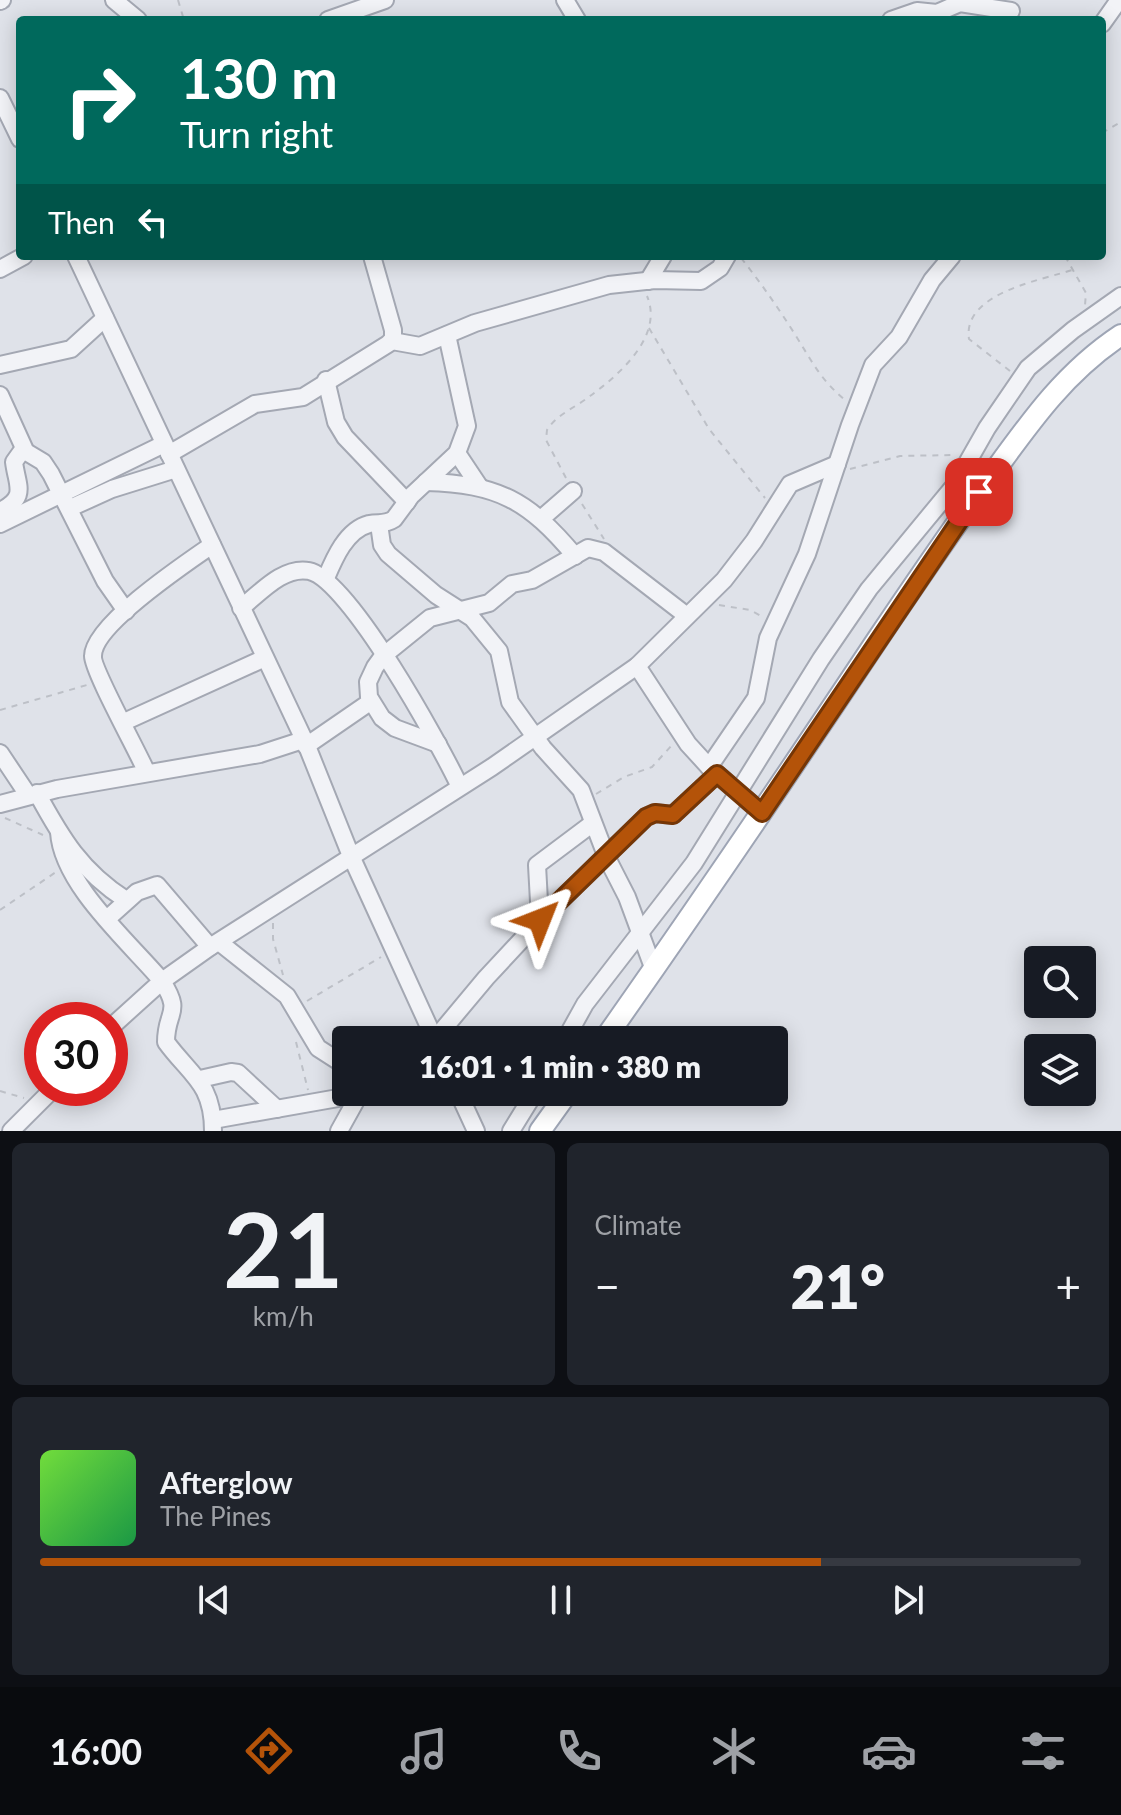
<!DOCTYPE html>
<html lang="en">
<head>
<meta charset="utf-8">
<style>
  body { margin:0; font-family:Lato,sans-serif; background:#20242c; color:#f1f3f6; height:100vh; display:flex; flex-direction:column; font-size:30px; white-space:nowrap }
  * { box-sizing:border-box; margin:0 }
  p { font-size:26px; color:#9ea1a6 }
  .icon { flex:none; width:44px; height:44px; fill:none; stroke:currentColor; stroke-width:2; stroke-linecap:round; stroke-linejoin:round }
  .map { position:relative; height:1131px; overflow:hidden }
  .sheet { display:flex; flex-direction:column; gap:12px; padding:12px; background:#0d0f14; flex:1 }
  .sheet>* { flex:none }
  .top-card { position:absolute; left:16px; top:16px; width:1090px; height:244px; border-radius:8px; box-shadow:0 4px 20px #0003; background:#00695c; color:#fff; overflow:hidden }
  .fabs { position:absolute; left:1024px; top:946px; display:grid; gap:16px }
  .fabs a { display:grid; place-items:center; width:72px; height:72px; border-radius:8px; background:#171b24; box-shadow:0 4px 20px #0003; font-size:40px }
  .speed { position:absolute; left:24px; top:1002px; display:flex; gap:16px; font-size:40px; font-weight:700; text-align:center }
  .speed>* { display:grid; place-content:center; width:104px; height:104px; border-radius:50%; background:#171b24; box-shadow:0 4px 20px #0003; line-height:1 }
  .speed .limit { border:12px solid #d22; background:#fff; color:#111 }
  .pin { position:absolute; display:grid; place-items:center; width:68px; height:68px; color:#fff; margin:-34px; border-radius:16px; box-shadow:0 4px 12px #0006 }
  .me { position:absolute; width:88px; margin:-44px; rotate:45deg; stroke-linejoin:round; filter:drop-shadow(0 0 6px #0008) }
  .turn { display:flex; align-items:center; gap:28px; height:168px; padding:0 32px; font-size:36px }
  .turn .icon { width:104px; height:104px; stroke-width:2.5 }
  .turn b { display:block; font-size:56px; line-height:68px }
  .then { display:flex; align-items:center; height:76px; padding:0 32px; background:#0003; gap:16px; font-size:30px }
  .big { font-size:60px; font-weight:800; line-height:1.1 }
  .sheet .widget { flex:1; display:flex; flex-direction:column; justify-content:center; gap:12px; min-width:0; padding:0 28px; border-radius:12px; background:#20242c }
  .sheet .dial { align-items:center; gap:0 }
  .dial b { font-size:104px; line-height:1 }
  .song { display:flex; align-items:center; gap:24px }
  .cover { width:96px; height:96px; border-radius:12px; background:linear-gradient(135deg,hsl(100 70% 55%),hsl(140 70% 35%)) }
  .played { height:8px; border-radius:4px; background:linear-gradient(90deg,#b45309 75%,#363941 75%) }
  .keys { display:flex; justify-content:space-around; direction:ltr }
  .heat { display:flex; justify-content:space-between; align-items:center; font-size:44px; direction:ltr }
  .sheet .tiles { flex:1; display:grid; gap:12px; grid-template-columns:1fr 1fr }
  .widget:last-child { grid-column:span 2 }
  .trip { position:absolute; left:332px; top:1026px; width:456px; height:80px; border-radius:8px; background:#171b24; box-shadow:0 4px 20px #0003; font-weight:800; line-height:80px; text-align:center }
  .tabs { display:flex; height:128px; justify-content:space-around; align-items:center; background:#090b0e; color:#9ea1a6 }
  .tabs .icon { width:56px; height:56px }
  .tabs .active { color:#b45309 }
  .tabs b { font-size:36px; color:#f1f3f6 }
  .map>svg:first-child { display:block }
</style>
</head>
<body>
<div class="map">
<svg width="1121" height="1131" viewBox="0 0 1121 1131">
  <rect width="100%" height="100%" fill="#dfe2e9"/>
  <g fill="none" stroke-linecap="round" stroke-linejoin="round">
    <!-- minor casing -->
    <g stroke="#a4a8b3" stroke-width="20">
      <g id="minor">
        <polyline points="114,0 138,20"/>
        <polyline points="565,0 577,20"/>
        <polyline points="0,1 2,0"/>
        <polyline points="328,20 385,0"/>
        <polyline points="891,20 917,11 937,13 960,3 1011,11"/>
        <polyline points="1102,24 1119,0"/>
        <polyline points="0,98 20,139"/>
        <polyline points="76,256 307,746 351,856 435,1040"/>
        <polyline points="0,269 24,256"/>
        <polyline points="648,281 663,256"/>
        <polyline points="392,341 420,346 475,323 609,285 655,280 701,281 720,268 727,256"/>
        <polyline points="0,365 71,349 105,318"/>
        <polyline points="326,380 336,422 345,437 407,502"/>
        <path d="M0 395 24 448 14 462C17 486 28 497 0 511"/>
        <polyline points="23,450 43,462 51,474 105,581 126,611"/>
        <polyline points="457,453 479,486"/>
        <polyline points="169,454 255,404 303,397 388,344 393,339 393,330 372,256"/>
        <path d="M426 482C498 484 528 500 575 556"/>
        <polyline points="70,508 112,489 176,469"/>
        <polyline points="542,518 573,491"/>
        <polyline points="0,524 164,444"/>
        <polyline points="379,524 382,545 388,554 436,595 472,618 499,651 510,702 543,748 581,790 607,858 627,897 654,970"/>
        <path d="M326 578C334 559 346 530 369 524 379 522 385 525 394 519L411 496 457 453 467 426 447 335"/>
        <path d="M241 608C260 593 283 566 309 571 349 579 440 745 459 785"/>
        <polyline points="637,666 688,744 709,767 762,813"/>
        <polyline points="124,722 265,658"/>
        <polyline points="438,744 395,728 382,718 369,697 368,682 375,667 383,656 430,618 489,603 512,584 532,580 588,548 604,552 687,616"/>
        <polyline points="306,746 370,702"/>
        <polyline points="0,753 28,795"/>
        <polyline points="709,767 756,698 768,638 807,554 850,425 873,365 899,337 932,280 952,256"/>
        <path d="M147 773C139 754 92 669 93 656 93 625 186 563 212 545"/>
        <path d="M37 793C62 839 81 871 126 900"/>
        <polyline points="0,804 57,789 260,754 303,740"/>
        <path d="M59 832C62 884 128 941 162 981 183 1014 166 1010 166 1042 190 1075 213 1083 213 1131"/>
        <polyline points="108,918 137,892 157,885 210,947"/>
        <polyline points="540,920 537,865 593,823"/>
        <polyline points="219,942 287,996 318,1048 346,1066"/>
        <polyline points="110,1028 162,981 210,947 492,767 637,666 724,580 754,541 790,484 837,464"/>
        <polyline points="435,1039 486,978 540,920 646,817 655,813 673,815 717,774"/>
        <polyline points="565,1040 585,1004 694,863 821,659 869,589 954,486 987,428 1028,368 1073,330 1121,296"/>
        <polyline points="200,1079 231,1072 238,1073 277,1109"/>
        <polyline points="458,1092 476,1131"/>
        <polyline points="213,1120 372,1092"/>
        <polyline points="11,1131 54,1088"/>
        <polyline points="339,1131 359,1095"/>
        <polyline points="511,1131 535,1092"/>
      </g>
    </g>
    <!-- major casing -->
    <g stroke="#9ea5b5" stroke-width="24">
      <g id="major">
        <path d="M604 1040C697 908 788 774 877 640 914 585 951 530 991 476 1030 422 1065 372 1121 335"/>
        <polyline points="540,1131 568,1092"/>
      </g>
    </g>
    <!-- path -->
    <g stroke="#bdc0c7" stroke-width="2" stroke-dasharray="6 6" stroke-linecap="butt">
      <polyline points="178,0 184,20"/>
      <polyline points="1102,133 1121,122"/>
      <polyline points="1065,256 1086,293 1085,305"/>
      <path d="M741 258C761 283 779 309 796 336 813 363 820 379 845 400"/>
      <polyline points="649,328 709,429 765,498"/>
      <path d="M1010 371 969 339C962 293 1042 280 1072 270"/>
      <polyline points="850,469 900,456 953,455"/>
      <path d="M566 478 546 440 547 430C557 414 575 408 590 396 619 375 664 336 647 296"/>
      <polyline points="582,504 604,539"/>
      <polyline points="719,605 750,610 763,617"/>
      <polyline points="0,710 87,685"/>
      <polyline points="596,794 624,777 652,767 673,744"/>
      <polyline points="5,818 43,835"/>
      <polyline points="0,910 56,872"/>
      <polyline points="273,923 273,939 283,975"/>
      <polyline points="307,1001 381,957"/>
      <polyline points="296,1042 308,1090"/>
      <polyline points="0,1091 24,1098"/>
    </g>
    <!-- minor -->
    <use href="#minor" stroke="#f2f3f7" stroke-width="16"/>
    <!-- major -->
    <use href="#major" stroke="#fff" stroke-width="20"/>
  </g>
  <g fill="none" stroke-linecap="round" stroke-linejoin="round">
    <!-- route casing -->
    <g stroke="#753606" stroke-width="20">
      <polyline id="route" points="540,920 646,817 655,813 673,815 717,774 762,813 979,492"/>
    </g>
    <!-- route -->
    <use href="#route" stroke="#b45309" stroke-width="14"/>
  </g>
</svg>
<div class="fabs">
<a><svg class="icon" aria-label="search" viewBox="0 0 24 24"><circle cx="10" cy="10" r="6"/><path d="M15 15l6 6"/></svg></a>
<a><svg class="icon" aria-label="layers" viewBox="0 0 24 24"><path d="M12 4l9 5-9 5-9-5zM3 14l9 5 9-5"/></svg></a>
</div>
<div class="speed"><div class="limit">30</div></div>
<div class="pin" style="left:979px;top:492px;background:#d93025"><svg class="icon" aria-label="arrive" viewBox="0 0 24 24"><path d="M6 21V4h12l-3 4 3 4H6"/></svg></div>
<svg class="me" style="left:540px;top:920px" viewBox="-20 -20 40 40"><path d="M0-17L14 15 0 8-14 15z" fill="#b45309" stroke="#fff" stroke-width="4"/></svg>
<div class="trip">16:01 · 1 min · 380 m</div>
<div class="top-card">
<div class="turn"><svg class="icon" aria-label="right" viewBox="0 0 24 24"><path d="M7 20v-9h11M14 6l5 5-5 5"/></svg><div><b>130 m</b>Turn right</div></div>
<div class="then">Then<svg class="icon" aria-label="left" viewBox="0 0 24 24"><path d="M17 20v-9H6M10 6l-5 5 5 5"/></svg></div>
</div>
</div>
<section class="sheet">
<div class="tiles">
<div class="widget dial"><b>21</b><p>km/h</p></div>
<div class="widget"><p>Climate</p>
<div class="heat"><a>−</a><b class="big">21°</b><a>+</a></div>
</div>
<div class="widget">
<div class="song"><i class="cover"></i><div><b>Afterglow</b><p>The Pines</p></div></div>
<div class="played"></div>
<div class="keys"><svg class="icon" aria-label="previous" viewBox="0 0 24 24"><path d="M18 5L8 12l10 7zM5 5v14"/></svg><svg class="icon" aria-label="pause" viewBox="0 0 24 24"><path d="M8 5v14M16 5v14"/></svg><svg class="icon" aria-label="next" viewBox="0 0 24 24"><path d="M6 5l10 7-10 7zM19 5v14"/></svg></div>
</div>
</div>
</section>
<nav class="tabs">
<b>16:00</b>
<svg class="icon active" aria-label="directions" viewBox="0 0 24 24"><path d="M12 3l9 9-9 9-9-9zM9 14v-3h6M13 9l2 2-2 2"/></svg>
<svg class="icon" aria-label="music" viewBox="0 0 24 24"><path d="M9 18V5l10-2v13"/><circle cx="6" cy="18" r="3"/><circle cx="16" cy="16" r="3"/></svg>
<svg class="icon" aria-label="phone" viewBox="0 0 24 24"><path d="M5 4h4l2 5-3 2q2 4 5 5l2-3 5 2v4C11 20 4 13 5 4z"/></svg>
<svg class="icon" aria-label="climate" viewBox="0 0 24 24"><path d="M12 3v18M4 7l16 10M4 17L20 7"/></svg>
<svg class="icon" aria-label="car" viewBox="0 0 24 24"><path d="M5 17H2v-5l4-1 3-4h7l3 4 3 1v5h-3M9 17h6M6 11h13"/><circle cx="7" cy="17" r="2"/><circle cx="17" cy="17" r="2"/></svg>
<svg class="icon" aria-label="filters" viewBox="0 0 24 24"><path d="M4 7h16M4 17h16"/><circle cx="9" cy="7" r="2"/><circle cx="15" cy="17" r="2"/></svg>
</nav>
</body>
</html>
